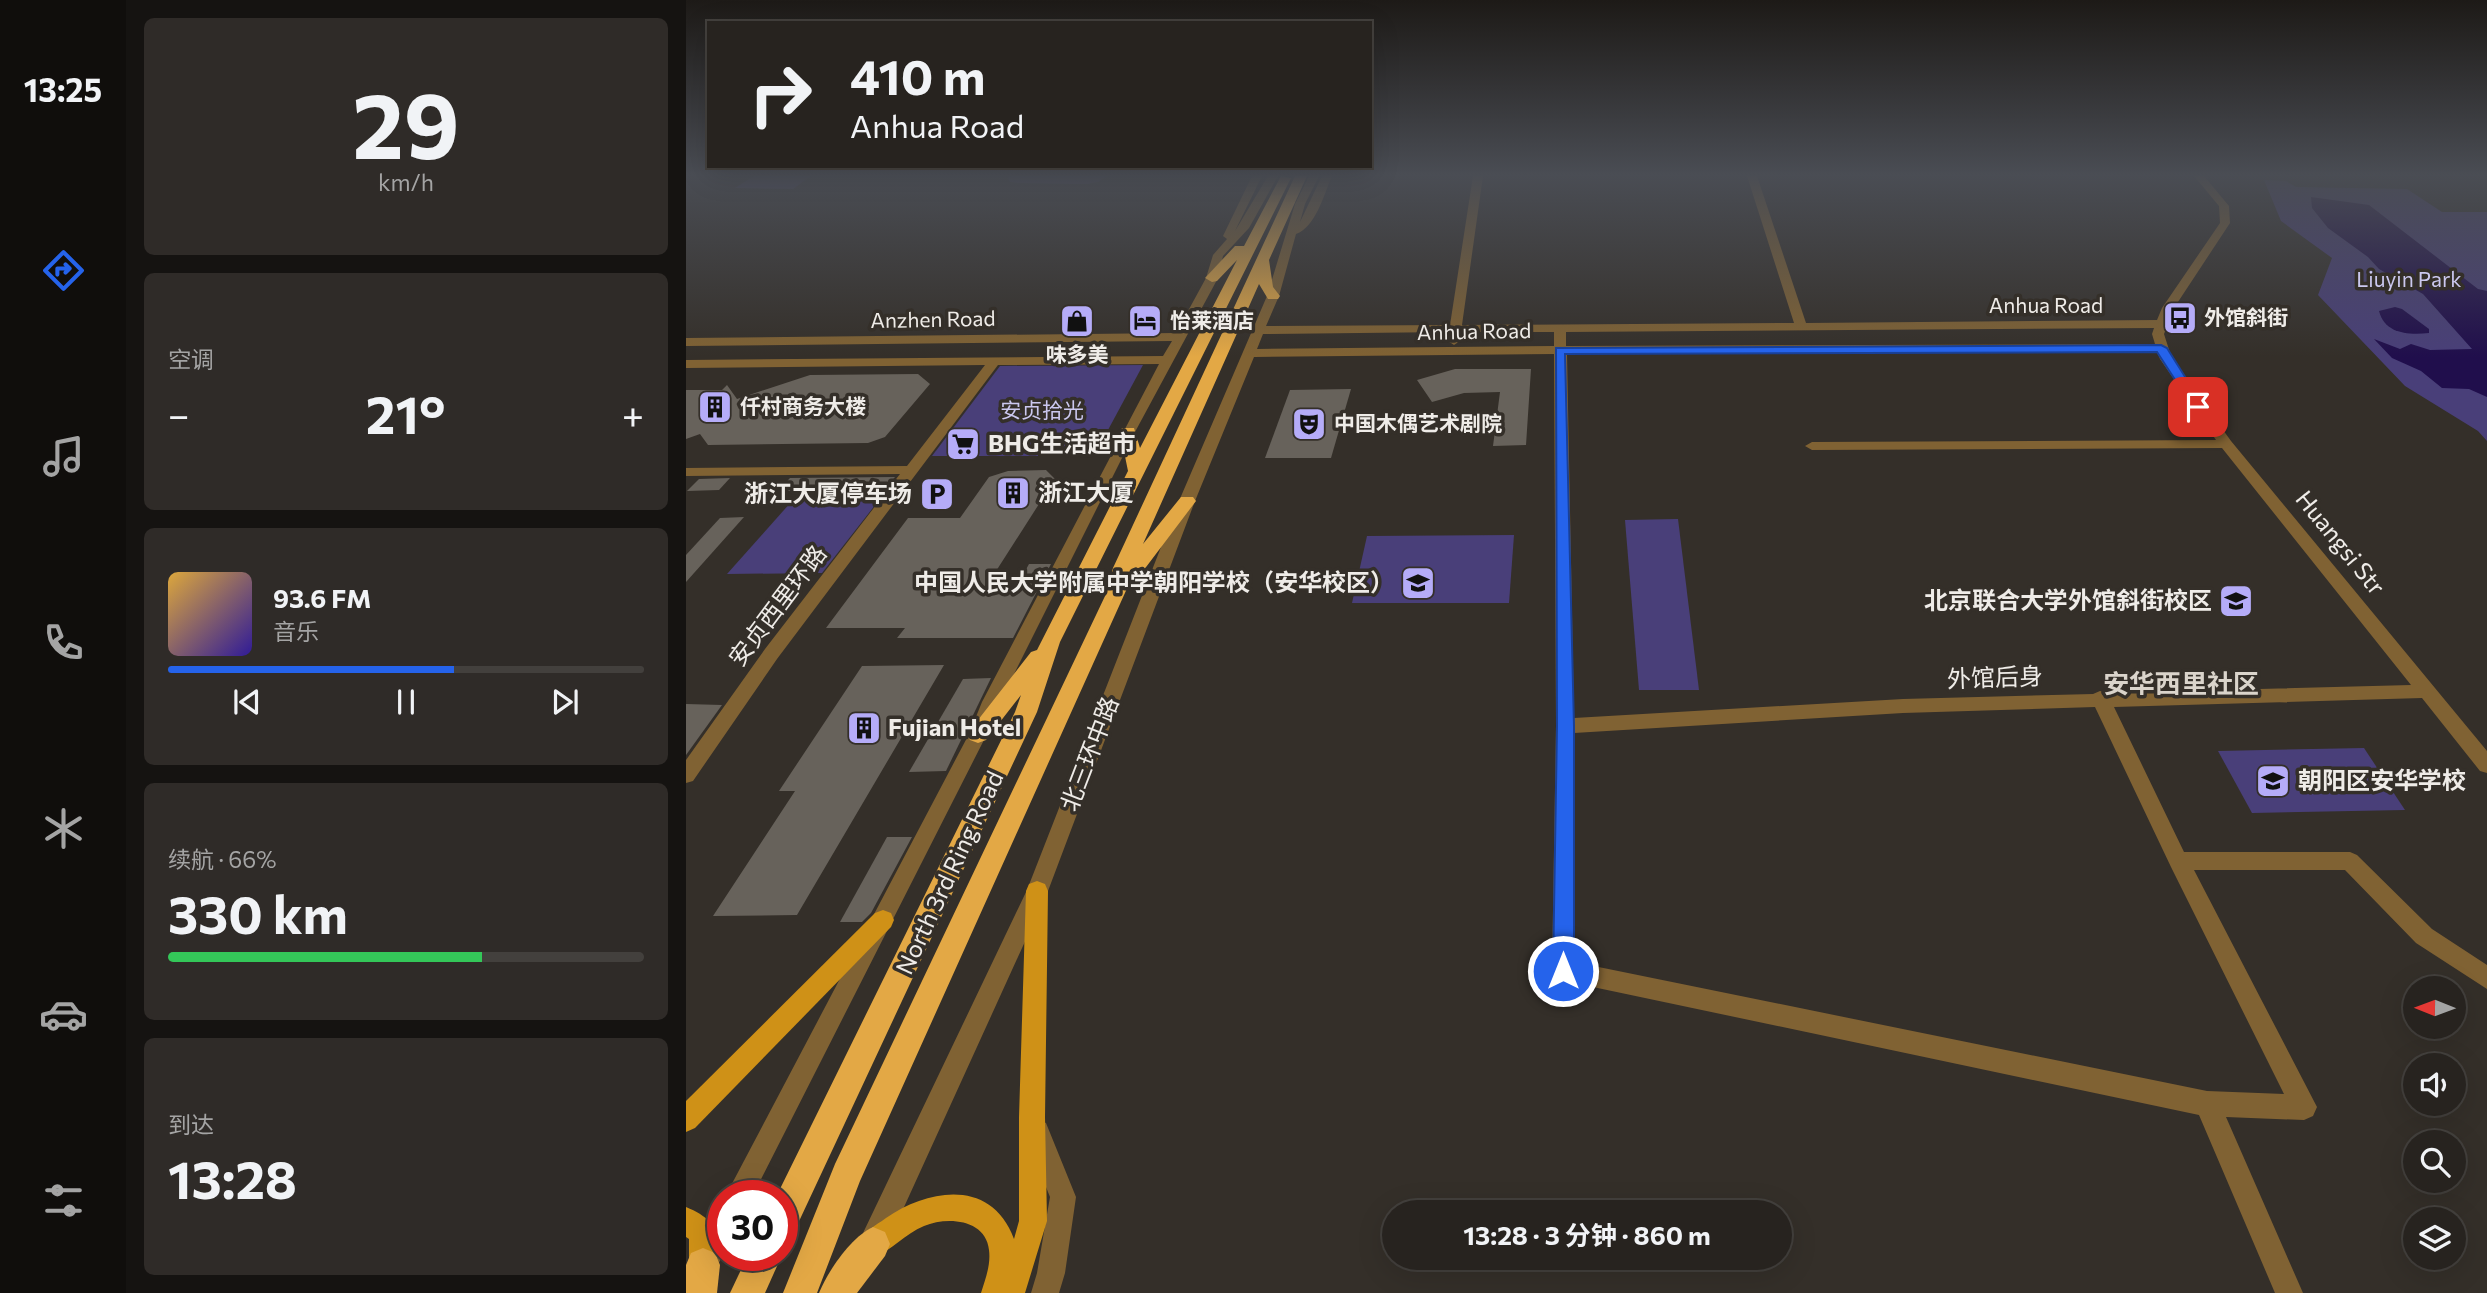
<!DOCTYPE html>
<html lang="zh">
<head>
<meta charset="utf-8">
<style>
  body { margin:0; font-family:Commissioner,"Noto Sans SC",sans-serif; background:#2f2b28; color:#f1f3f6; height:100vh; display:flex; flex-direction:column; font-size:26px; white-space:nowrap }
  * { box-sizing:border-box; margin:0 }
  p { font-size:23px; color:#a4a4a4 }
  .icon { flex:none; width:38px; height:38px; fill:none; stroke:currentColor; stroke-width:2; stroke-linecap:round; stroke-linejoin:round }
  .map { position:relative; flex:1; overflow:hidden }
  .panel { display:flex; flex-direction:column; gap:18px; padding:18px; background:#151311; width:560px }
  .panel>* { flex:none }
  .hud { position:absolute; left:21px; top:21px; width:665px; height:147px; border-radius:0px; box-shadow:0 7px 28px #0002,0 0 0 2px #43403d; background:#27231f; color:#f1f3f6; overflow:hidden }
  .needle { width:46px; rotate:271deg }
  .controls { position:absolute; left:1717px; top:976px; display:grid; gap:14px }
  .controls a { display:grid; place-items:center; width:63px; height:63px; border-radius:50%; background:#27231f; box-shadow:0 7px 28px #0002,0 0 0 2px #43403d; font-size:35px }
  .speed { position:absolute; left:21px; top:1180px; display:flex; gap:14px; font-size:35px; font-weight:700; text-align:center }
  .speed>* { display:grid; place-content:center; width:91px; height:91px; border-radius:50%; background:#27231f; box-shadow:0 7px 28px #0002,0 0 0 2px #43403d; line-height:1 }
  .speed .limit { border:10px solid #d22; background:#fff; color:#111 }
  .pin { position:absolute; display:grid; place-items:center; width:60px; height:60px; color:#fff; margin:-30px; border-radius:14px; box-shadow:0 4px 10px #0006 }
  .me { position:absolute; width:77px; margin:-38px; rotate:0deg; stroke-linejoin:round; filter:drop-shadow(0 0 5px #0008) }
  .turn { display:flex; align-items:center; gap:24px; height:147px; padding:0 28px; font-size:32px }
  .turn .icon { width:91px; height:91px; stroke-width:2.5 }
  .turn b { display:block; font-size:49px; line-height:60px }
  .big { font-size:52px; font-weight:700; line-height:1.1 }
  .panel .tile { flex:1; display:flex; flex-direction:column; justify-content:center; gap:10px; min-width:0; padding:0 24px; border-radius:10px; background:#2f2b28 }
  .panel .dial { align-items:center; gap:0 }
  .dial b { font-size:91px; line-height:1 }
  .song { display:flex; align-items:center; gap:21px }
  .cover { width:84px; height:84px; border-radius:10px; background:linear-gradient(135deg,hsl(40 70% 55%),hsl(250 70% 35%)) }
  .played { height:7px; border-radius:4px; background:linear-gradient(90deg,#2563eb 60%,#43403d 60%) }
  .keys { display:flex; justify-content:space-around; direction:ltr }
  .heat { display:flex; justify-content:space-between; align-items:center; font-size:38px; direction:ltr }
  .charge { height:10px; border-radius:5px; background:linear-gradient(90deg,#34c759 66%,#43403d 0) }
  .trip { position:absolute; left:696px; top:1200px; width:410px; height:70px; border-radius:35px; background:#27231f; box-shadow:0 7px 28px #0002,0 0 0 2px #43403d; font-weight:700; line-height:70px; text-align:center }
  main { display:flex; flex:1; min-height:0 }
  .dock { display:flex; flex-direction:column; width:126px; justify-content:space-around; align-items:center; background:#100e0c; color:#a4a4a4 }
  .dock .icon { width:49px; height:49px }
  .dock .current { color:#2563eb }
  .dock b { font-size:32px; color:#f1f3f6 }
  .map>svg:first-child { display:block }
</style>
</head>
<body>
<main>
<nav class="dock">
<b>13:25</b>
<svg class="icon current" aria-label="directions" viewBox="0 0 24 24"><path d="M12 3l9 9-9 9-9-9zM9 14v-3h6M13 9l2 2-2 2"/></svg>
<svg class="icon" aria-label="music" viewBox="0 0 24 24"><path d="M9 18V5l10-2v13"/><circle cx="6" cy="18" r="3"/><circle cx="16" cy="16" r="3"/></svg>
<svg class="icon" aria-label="phone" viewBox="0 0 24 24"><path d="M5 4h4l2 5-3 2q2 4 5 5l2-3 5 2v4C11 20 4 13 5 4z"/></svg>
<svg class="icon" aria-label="climate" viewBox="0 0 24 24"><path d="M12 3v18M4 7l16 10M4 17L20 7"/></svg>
<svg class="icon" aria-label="car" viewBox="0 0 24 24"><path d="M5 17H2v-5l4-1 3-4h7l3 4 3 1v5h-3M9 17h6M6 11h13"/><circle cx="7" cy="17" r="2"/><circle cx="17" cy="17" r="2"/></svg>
<svg class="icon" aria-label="filters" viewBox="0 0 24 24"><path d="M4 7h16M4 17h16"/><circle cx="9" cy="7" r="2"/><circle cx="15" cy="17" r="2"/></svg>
</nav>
<section class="panel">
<div class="tile dial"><b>29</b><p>km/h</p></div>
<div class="tile"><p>空调</p>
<div class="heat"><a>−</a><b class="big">21°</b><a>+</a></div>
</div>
<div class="tile">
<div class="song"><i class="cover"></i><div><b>93.6 FM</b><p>音乐</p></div></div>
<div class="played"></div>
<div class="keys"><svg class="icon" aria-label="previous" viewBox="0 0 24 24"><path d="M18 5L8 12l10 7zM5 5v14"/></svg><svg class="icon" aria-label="pause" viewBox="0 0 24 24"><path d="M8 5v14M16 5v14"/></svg><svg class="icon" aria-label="next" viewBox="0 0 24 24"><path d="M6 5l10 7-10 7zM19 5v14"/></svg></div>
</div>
<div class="tile"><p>续航 · 66%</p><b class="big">330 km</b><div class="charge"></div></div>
<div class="tile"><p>到达</p><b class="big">13:28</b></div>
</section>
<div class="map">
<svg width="1801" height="1293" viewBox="0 0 1801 1293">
  <rect width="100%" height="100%" fill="#342f29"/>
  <!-- green -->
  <g fill="#493f79">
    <polygon points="68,176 125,176 107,189 49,188"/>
    <polygon points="324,176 421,176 412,182 401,184 332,183 324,182 322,178"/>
    <polygon points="1578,180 1600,181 1610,187 1721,189 1756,212 1801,212 1801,441 1792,431 1719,386 1632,295 1646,258 1595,221"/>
    <polygon points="457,365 408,456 246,456 314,366"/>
    <polygon points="193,500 136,573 41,574 106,501"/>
    <polygon points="992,519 1013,690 953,690 939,520"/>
    <polygon points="828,535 823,603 666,603 681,536"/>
    <polygon points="1678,748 1719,810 1566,813 1532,751"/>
  </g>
  <!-- water -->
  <g fill="#200e4c">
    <polygon points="1625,197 1683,205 1792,289 1801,291 1801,397 1783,389 1756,388 1735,371 1706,358 1688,339 1714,349 1725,344 1744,350 1786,349 1737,294 1693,269 1682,257 1642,228 1626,208"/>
    <path d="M1709 307 1716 309 1743 329V333C1722 335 1699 334 1693 311Z"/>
  </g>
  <!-- building -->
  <g fill="#67625b">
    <polygon points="769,369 845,369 840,445 807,446 814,392 778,393 746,402 731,380"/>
    <polygon points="232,374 244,384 199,437 182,443 22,445 14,434 0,439 0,390 36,390 41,385 51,399 124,375"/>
    <polygon points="665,389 645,458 579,458 604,390"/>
    <polygon points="360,470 369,479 296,593 327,593 343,564 365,564 327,638 211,638 219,628 140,628 222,518 274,518 303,477 322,471"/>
    <polygon points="209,477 198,490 92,491 104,478"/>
    <polygon points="44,478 33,490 1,491 13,479"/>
    <polygon points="58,517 0,582 0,555 34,518"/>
    <polygon points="258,665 111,915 27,916 109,791 93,791 176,666"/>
    <polygon points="305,678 260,771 223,772 277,679"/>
    <polygon points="0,704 36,705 0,755"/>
    <polygon points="201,837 226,837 185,913 176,922 154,922"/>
  </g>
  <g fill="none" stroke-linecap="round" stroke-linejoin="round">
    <!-- minor -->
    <g fill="#806233" fill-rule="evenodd">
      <polygon points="566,176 576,176 549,231 582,176 592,176 563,228 537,256 532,278 449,432 314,702 301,734 67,1195 40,1195 283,734 296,702 473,364 312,365 91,659 7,781 0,783 0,760 79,649 214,474 0,476 0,468 221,466 299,365 0,368 0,360 477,356 486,341 0,346 0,338 490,333 520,278 527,255 541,239 537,236"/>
      <path d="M623 176H633L619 204 614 222 636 176H646C638 194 630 227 610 234L593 296 580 326 764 325 787 176H797L776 325 1108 323 1061 176H1071L1120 323 1471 320 1476 308 1534 223 1533 206 1508 176H1518L1543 206 1544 223 1488 308 1478 334 1486 359 1545 441 1801 751V773L1794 771 1736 698 1428 707 1498 852H1664L1671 855 1746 929 1801 965V989L1730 943 1659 870H1508L1631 1107 1627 1116 1618 1120 1540 1117 1617 1293H1589L1513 1115 869 979 866 971 870 726 868 354 568 357 509 501 362 891 198 1251 188 1255 178 1251 174 1241 178 1231 341 890 493 501 581 296 609 204ZM1468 328 1466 334 1469 344 880 346V332ZM763 332 762 341 768 345 774 341 775 332H868V346L571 349 577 334ZM1095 352H1471L1474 359 1530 440 1126 442 1119 446 1126 450 1536 448 1725 685 1421 693 1414 691 1407 694 1217 699 888 718 881 354ZM1409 707 1485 867 1598 1094 1521 1091 888 962V733L1217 713Z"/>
      <polygon points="351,1119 360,1123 390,1197 379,1273 373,1293 345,1293 351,1273 364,1197 338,1132 342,1123"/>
      <polygon points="37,1212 37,1255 17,1293 0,1293 0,1268 27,1216"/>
    </g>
    <!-- major -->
    <g fill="#cf9117" fill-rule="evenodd">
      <path d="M351 881 359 884 362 891 359 1117 361 1221 339 1293H295C299 1280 305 1265 303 1250 300 1219 261 1216 238 1226 219 1234 206 1250 187 1258L177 1254 173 1244C178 1231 189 1226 200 1218 244 1188 306 1179 328 1239L333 1221V1117L340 891 343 884Z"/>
      <polygon points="197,910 205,913 208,920 205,927 9,1128 0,1132 0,1101 189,913"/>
      <path d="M0 1207C21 1216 31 1224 31 1247 31 1258 31 1265 27 1275L17 1279 7 1275 3 1265V1239L0 1237Z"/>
    </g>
    <!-- highway -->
    <g fill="#e3a845" fill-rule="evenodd">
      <polygon points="595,176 605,178 374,642 351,712 108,1232 96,1236 96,1195 91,1195 329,712 335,695 300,740 292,743 284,740 281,734 345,652 351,650 442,471 434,432 436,428 448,428 454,448 551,260 531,281 526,282 519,278 549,246 558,246"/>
      <polygon points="609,176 621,176 583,260 587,287 594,296 592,299 582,299 573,284 457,544 495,497 507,497 510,501 448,583 443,584 174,1181 131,1293 97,1293 149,1164 420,594 427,568"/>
      <path d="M187 1227 199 1232 204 1244 199 1256 171 1293H133C142 1271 165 1237 187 1227Z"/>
      <polygon points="17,1248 29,1253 34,1265 31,1293 0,1293 0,1265 5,1253"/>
      <polygon points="62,1255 96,1255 79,1293 44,1293"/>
    </g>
  </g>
  <!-- sky -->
  <linearGradient id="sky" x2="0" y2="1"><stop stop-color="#1d1a17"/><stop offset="0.49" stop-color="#4a4d54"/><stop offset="1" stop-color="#4a4d54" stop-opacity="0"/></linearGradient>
  <rect width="1801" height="357" fill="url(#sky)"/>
  <!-- route -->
  <polygon fill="#2563eb" stroke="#184099" stroke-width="2" points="1475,345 1481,348 1518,407 1516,409 1508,409 1471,352 879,354 888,726 888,971 885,978 877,981 870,978 867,971 871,726 870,348"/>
  <!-- icons -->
  <defs>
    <g id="bus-square" transform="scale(1.75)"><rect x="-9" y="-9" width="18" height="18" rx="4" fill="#b5acf8" stroke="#342f29"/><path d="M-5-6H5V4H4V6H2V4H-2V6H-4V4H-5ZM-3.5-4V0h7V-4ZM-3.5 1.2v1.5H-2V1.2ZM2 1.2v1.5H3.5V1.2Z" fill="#111"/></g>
    <g id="shop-square" transform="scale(1.75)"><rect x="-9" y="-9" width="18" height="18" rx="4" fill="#b5acf8" stroke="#342f29"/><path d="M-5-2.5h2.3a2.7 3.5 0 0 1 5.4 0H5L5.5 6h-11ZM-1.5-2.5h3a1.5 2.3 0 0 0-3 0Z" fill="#111"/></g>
    <g id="hotel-square" transform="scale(1.75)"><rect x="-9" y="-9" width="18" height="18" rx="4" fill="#b5acf8" stroke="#342f29"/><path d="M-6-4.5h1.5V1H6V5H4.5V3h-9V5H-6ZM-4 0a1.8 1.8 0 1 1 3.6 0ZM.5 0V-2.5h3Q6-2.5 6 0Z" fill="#111"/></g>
    <g id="building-square" transform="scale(1.75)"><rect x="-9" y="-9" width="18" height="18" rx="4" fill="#b5acf8" stroke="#342f29"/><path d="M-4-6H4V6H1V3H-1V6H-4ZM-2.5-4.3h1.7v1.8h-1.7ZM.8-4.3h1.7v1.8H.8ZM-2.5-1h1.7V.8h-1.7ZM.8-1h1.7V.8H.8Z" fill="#111"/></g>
    <g id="theatre-square" transform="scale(1.75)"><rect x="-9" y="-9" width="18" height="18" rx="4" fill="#b5acf8" stroke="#342f29"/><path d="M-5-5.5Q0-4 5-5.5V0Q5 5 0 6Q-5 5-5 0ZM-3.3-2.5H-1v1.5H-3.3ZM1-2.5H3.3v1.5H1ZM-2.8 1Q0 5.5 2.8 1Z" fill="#111"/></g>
    <g id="supermarket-square" transform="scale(1.75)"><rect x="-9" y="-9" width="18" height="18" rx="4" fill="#b5acf8" stroke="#342f29"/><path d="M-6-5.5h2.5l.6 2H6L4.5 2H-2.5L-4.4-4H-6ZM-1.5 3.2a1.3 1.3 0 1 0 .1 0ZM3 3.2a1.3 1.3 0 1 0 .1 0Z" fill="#111"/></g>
    <g id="parking-square" transform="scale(1.75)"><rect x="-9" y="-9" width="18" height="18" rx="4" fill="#b5acf8" stroke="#342f29"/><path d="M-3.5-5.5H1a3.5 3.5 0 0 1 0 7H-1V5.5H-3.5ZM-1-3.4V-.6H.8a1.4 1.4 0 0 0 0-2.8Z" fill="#111"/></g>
    <g id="school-square" transform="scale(1.75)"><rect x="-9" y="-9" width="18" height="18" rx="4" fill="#b5acf8" stroke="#342f29"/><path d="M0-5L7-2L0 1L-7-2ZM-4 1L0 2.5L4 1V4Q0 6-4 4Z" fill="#111"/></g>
    <g id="university-square" transform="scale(1.75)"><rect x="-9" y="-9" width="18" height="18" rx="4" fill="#b5acf8" stroke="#342f29"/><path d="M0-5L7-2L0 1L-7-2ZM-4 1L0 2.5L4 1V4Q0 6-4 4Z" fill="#111"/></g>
  </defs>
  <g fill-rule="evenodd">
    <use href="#bus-square" x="1494" y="318"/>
    <use href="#shop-square" x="391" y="321"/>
    <use href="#hotel-square" x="459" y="321"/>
    <use href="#building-square" x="29" y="407"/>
    <use href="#theatre-square" x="623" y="424"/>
    <use href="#supermarket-square" x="277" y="444"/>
    <use href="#building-square" x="327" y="493"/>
    <use href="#parking-square" x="251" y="494"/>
    <use href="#school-square" x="732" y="583"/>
    <use href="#university-square" x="1550" y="601"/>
    <use href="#building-square" x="178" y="728"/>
    <use href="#school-square" x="1587" y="781"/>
  </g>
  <g text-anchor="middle" stroke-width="7" stroke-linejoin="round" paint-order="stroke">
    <!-- far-park labels -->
    <g font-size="21" fill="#cbc8ef" stroke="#342f29">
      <text x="1723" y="287">Liuyin Park</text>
      <text x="356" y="418">安贞拾光</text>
    </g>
    <!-- far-street labels -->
    <g font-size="21" fill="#efece8" stroke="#342f29">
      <text x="1360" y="313">Anhua Road</text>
      <text transform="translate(247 320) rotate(-1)" y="7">Anzhen Road</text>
      <text transform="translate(788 332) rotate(-1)" y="7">Anhua Road</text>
    </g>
    <!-- far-poi labels -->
    <g font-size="21" font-weight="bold" fill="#efece8" stroke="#342f29" text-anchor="start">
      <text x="1518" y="325">外馆斜街</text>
      <text x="484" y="328">怡莱酒店</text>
      <text x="391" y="362" text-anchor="middle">味多美</text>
      <text x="54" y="414">仟村商务大楼</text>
      <text x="648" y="431">中国木偶艺术剧院</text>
    </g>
    <!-- poi labels -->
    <g font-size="24" font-weight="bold" fill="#efece8" stroke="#342f29" text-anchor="start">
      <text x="302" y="452">BHG生活超市</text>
      <text x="352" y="501">浙江大厦</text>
      <text x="226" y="502" text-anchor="end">浙江大厦停车场</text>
      <text x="708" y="591" text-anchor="end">中国人民大学附属中学朝阳学校（安华校区）</text>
      <text x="1526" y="609" text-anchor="end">北京联合大学外馆斜街校区</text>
      <text x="202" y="736">Fujian Hotel</text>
      <text x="1612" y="789">朝阳区安华学校</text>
    </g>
    <!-- street labels -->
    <g font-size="24" fill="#efece8" stroke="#342f29">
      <text transform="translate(1654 543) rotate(51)" y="8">Huangsi Str</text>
      <text transform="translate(92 606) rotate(-53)" y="8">安贞西里环路</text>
      <text transform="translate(1309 678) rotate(-2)" y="8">外馆后身</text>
      <text transform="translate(404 754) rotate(-69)" y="8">北三环中路</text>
      <text transform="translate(264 873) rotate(-65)" y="8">North 3rd Ring Road</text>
    </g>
    <!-- neighbourhood labels -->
    <g font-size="26" font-weight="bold" fill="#dad4cb" stroke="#342f29">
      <text x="1495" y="693">安华西里社区</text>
    </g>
  </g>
</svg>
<div class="controls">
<a><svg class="needle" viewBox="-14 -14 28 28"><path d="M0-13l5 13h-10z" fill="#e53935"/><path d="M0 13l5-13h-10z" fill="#a4a4a4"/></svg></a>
<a><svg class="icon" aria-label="sound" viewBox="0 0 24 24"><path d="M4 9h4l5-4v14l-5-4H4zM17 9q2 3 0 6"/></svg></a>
<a><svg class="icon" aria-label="search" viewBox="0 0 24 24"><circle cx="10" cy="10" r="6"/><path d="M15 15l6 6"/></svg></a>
<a><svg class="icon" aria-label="layers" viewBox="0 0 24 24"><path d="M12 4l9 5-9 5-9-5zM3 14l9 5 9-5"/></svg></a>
</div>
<div class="speed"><div class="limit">30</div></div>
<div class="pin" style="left:1512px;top:407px;background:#d93025"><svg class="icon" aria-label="arrive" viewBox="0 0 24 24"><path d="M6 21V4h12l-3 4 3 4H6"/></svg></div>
<svg class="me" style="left:877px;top:971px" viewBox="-20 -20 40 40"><circle r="17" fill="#2563eb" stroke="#fff" stroke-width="3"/><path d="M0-11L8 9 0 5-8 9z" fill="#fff"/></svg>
<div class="trip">13:28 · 3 分钟 · 860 m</div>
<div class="hud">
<div class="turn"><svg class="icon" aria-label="right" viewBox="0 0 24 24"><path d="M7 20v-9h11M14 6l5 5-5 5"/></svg><div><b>410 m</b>Anhua Road</div></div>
</div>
</div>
</main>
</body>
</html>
